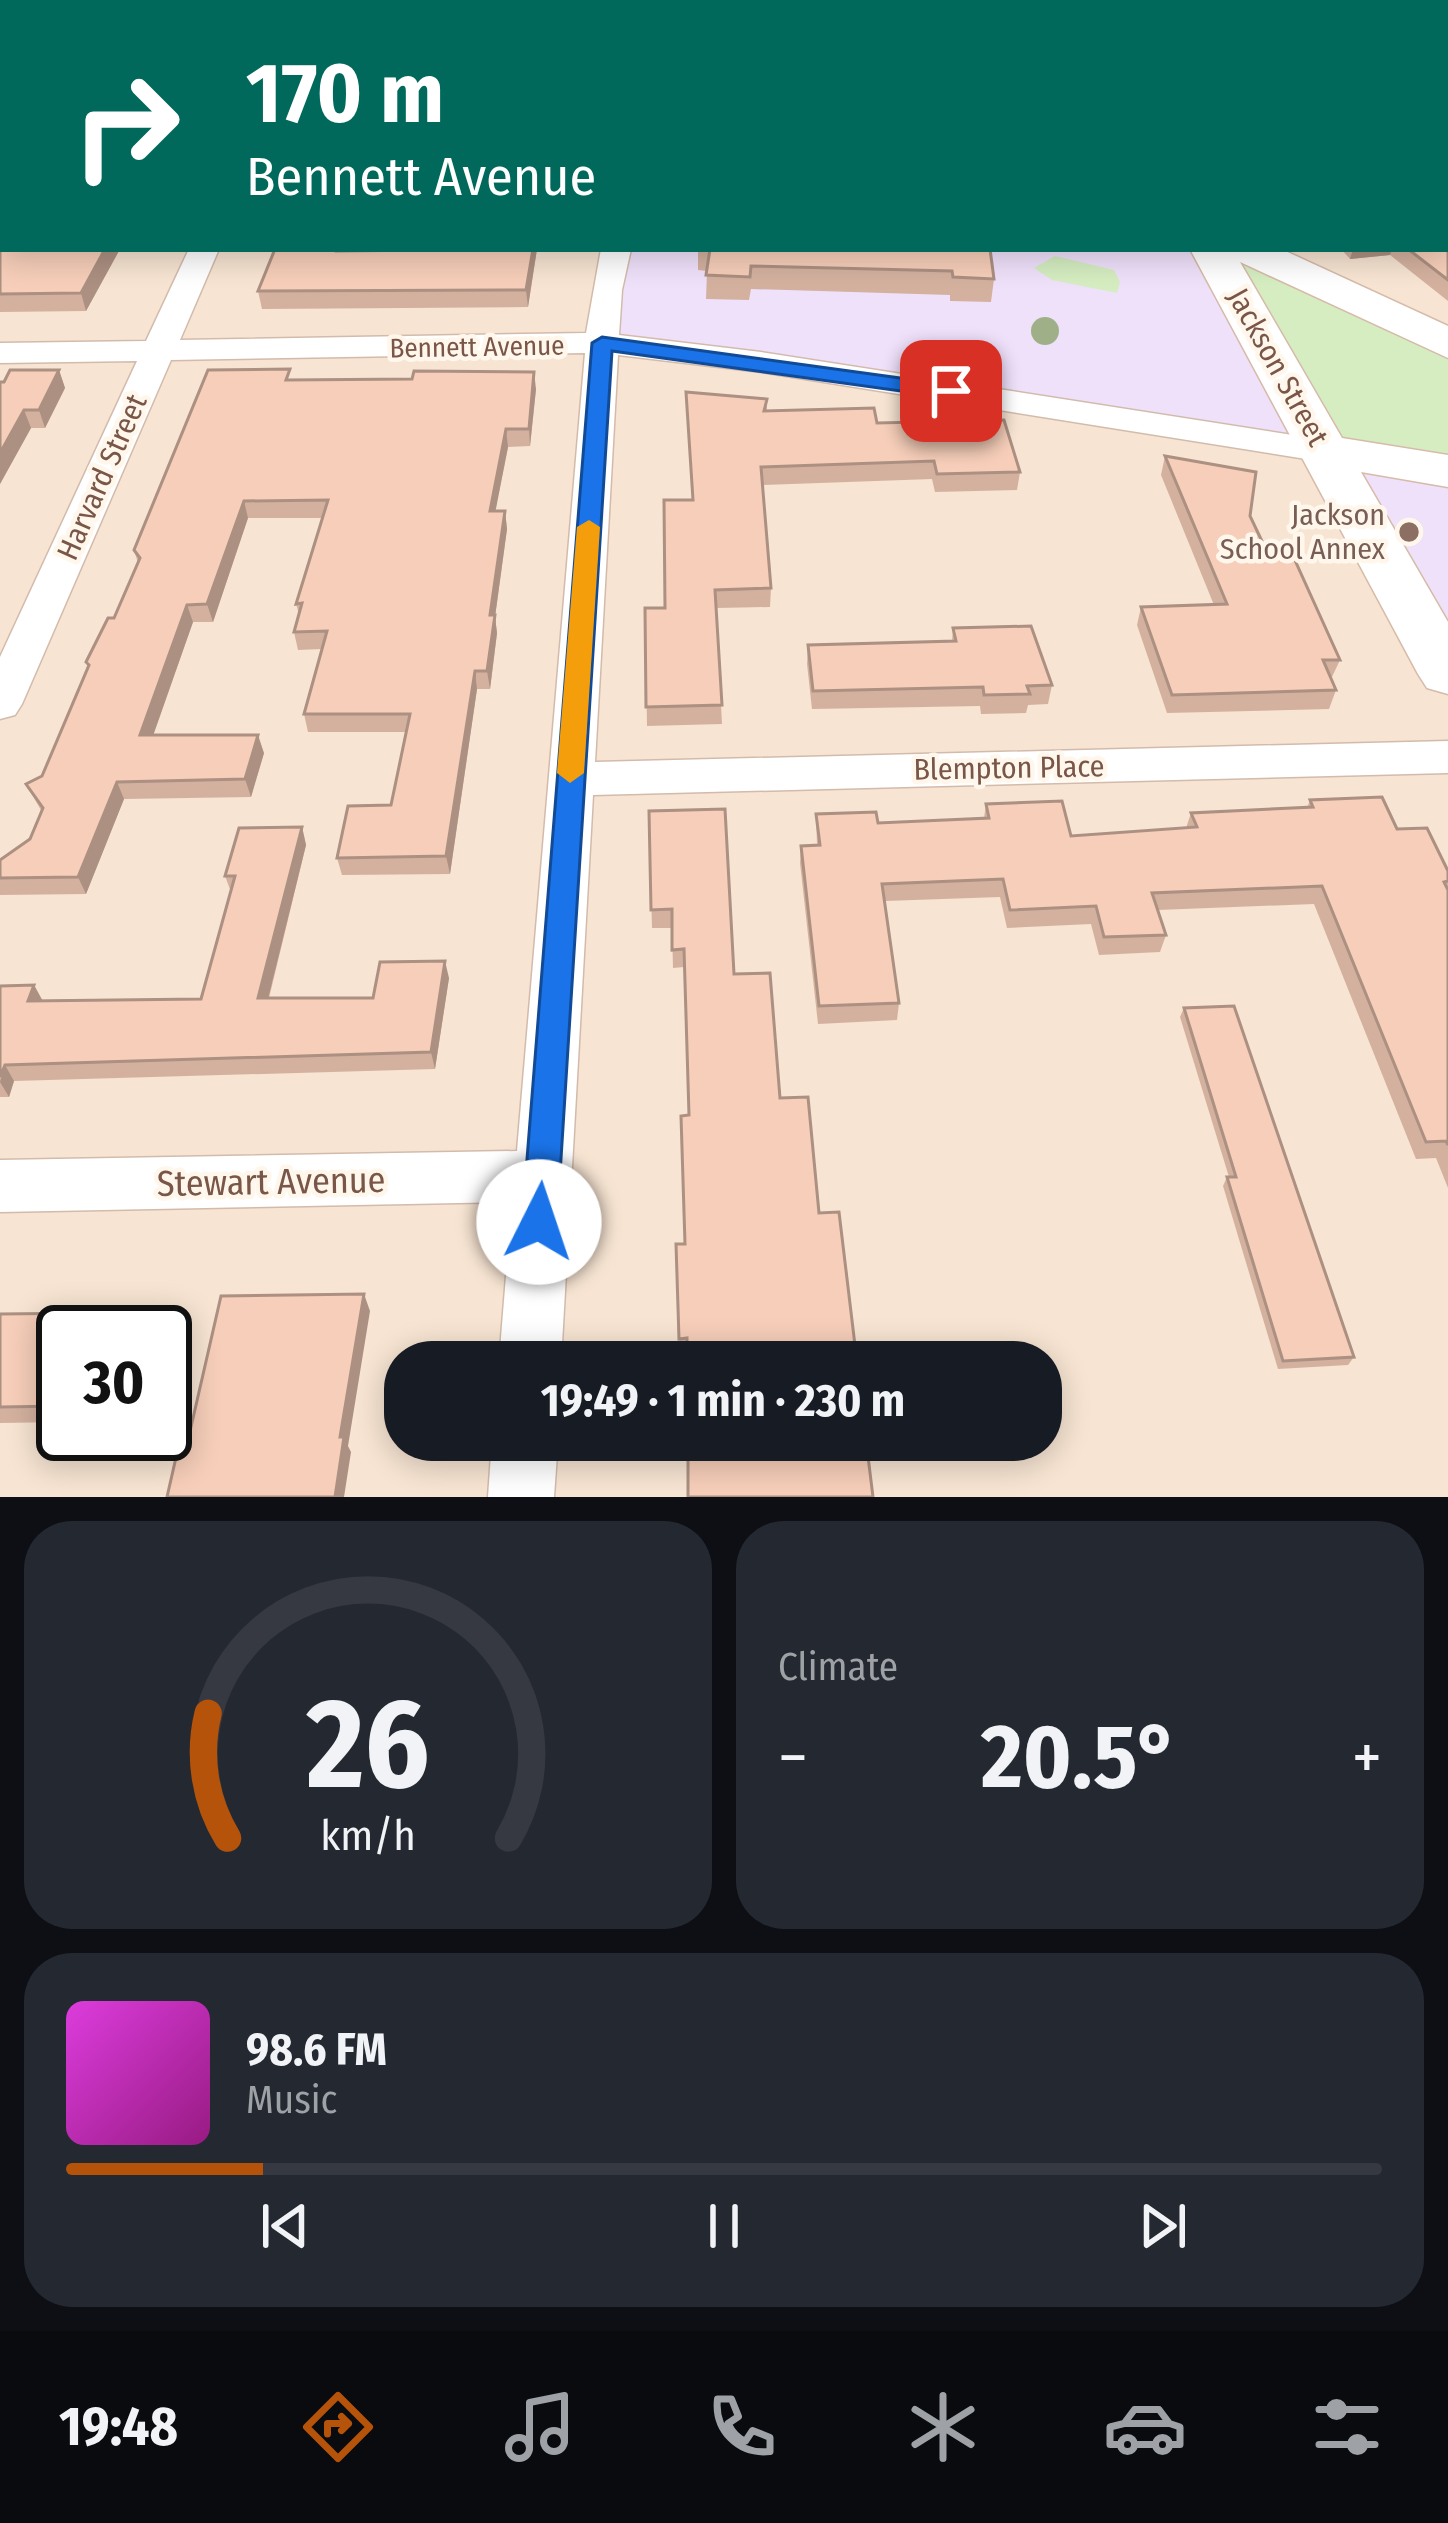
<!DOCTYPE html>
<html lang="en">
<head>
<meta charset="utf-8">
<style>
  body { margin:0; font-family:"Fira Sans Condensed",sans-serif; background:#242831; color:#f1f3f6; height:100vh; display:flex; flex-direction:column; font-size:45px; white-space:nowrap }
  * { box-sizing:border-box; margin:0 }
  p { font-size:39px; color:#9ea1a6 }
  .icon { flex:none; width:66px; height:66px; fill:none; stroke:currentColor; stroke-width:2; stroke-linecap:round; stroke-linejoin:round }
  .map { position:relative; height:1497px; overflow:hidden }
  .side { display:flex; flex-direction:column; gap:24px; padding:24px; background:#0d0f14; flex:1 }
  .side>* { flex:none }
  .hud { position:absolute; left:0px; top:0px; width:1449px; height:252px; box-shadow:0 6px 30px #0003; background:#00695c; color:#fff; overflow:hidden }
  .speed { position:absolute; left:36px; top:1305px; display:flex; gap:24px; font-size:60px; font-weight:700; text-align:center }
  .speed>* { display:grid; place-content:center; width:156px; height:156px; border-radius:50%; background:#171b24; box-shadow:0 6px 30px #0003; line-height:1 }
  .speed .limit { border:6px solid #111; border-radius:18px; background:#fff; color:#111 }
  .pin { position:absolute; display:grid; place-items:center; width:102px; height:102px; color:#fff; margin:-51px; border-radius:24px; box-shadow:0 6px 18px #0006 }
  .me { position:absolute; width:132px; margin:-66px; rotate:4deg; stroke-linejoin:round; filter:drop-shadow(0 0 9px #0008) }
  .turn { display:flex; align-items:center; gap:42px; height:252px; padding:0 48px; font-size:54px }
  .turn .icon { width:156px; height:156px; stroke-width:2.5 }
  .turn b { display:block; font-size:84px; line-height:102px }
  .big { font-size:90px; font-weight:700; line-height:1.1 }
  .side .card { flex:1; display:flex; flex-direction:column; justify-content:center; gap:18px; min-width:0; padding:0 42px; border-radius:48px; background:#242831 }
  .side .dial { align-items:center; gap:0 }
  .dial svg { height:312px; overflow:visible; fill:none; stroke:#363941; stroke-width:7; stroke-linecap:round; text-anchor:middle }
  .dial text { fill:#f1f3f6; stroke:none }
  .song { display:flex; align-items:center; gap:36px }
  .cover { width:144px; height:144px; border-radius:18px; background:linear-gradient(135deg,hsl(300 70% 55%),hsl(310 70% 35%)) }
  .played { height:12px; border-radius:6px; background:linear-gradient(90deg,#b45309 15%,#363941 15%) }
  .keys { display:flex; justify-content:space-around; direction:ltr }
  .heat { display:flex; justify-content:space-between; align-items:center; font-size:66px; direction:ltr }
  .side .tiles { flex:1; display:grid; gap:24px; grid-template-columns:1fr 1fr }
  .card:last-child { grid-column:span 2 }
  .trip { position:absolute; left:384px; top:1341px; width:678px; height:120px; border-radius:48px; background:#171b24; box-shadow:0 6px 30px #0003; font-weight:700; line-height:120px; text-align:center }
  .menu { display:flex; height:192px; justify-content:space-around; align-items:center; background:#090b0e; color:#9ea1a6 }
  .menu .icon { width:84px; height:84px }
  .menu .active { color:#b45309 }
  .menu b { font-size:54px; color:#f1f3f6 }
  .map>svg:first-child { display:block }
</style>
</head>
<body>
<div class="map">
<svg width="1448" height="1497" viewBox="0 0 1448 1497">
  <rect width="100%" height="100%" fill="#fef3e4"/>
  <!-- residential -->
  <g fill="#f7e4d2" fill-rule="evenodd">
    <path d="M0 0H677L3 3V249H616L1325 451 1448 674V1497H0ZM63 1332H165V1434H63ZM405 1362H1041V1440H405Z"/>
    <polygon points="725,0 1448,0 1448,344 1246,249 1446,249 1446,3"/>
  </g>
  <!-- education -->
  <polygon fill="#f0e1fb" points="616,249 1211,249 1448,471 1448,674 1325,451 602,343"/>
  <!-- green -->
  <g fill="#d5edc1">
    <polygon points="1211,249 1448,344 1448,471 1325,451"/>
    <polygon points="1055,256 1114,270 1120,282 1117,293 1052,280 1034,268"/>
  </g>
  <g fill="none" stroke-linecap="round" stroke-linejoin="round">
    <!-- street casing -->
    <g stroke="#d3bbac" stroke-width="3">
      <g id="street">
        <polygon points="303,0 327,0 302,3"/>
        <polygon points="665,0 689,0 664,3"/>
        <polygon points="1040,0 1065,0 1067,3 1042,3"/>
        <polygon points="1356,0 1382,0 1384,3 1358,3"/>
        <polygon points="189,249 219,249 180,340 586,333 601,249 631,249 622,290 619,335 761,352 1325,440 1338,443 1343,451 1338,459 1325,462 761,372 618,355 595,762 1448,741 1448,773 593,795 561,1362 499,1362 512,1202 0,1212 0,1160 517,1151 585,353 171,360 22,704 15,715 0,719 0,657 137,361 0,363 0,343 146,341"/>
        <polygon points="492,1440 558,1440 554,1497 488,1497"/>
      </g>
    </g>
    <!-- secondary casing -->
    <g stroke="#d6bba9" stroke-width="3">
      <g id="secondary">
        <polygon points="709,0 746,0 748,3 711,3"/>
        <polygon points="1190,249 1281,249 1448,326 1448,358 1240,262 1342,438 1448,455 1448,487 1361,472 1448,622 1448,694 1427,688 1418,674"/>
      </g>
    </g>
    <!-- street -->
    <use href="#street" fill="#fff" fill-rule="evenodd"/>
    <!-- secondary -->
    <use href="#secondary" fill="#fff" fill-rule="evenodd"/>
  </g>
  <!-- trees -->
  <circle fill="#9fb088" cx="1045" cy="331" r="14"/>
  <!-- wall -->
  <g fill="#d4b19f">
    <polygon points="1416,0 1448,0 1448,301 1390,255 1350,259 1341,249 1446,249 1446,3 1420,3"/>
    <polygon points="0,48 120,249 86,311 0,312"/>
    <polygon points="275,249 347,249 346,251 537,249 528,307 262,309 258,291"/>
    <polygon points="698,249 990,249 994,279 991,302 950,301 950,295 751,289 749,300 706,299 707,271 698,270"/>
    <polygon points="59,370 65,388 45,428 31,428 0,484 0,382"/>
    <polygon points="292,380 536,389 530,446 508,447 495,511 505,511 507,529 495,617 497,633 490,689 477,689 450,874 342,875 337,858 391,805 406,732 308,732 304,714 322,649 298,650 294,632 299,614 296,604 322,518 248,518 213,622 193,622 153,735 264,753 251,797 124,799 86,894 0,895 0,860 30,839 42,812 26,784 42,776 88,668 86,662 114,618 138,563 134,550"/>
    <polygon points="767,399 767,411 877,423 1020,472 1017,490 935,492 932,479 763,485 771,588 770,607 716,608 722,724 647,726 645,608 665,608 692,500"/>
    <polygon points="1165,456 1250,516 1269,556 1340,660 1331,679 1336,690 1329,709 1167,713 1137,625 1141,607 1214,605 1161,475"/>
    <polygon points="953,628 1052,685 1048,704 1028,705 1026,713 981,714 980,706 812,709 807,664 808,645 952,641"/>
    <polygon points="1310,800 1397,829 1448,871 1448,1188 1436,1158 1416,1159 1314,904 1158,910 1166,935 1160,952 1099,955 1091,924 1007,928 1000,897 885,901 899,1003 897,1020 818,1024 800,863 801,846 817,845 816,814 878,823 984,818 986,804 1071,836 1186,828 1191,813 1307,808"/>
    <polygon points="725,809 687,1354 680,1355 676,1244 685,1244 689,1115 684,967 673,968 672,928 652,928 649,811"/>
    <polygon points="302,827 306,845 269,998 373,998 449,978 435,1069 14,1081 9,1097 0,1097 0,986 34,985 43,1001 201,999 231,892 225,876"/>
    <polygon points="1184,1008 1354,1357 1348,1365 1278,1369 1223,1186 1227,1177 1229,1177 1180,1017"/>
    <polygon points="0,1314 103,1329 102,1332 63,1332 63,1422 0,1423"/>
  </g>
  <!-- shaded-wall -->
  <g fill="#ac9082">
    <polygon points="105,249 120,249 86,311 81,293"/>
    <polygon points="533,249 537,249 528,307 526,290"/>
    <polygon points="1353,249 1392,249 1390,255 1350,259"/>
    <polygon points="59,370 65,388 45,428 39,410"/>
    <polygon points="534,372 536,389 530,446 529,429"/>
    <polygon points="24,410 31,428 0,484 0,453"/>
    <polygon points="506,429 508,447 492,529 490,511"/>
    <polygon points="244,501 248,518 213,622 207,604"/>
    <polygon points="505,511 507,529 495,617 497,633 490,689 487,671 490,615"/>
    <polygon points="187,605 193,622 147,753 140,735"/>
    <polygon points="475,671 477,689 450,874 446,856"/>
    <polygon points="258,735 264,753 251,797 245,779"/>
    <polygon points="117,782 124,799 86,894 78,877"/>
    <polygon points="302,827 306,845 264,1015 258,998"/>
    <polygon points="445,961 449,978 435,1069 431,1052"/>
    <polygon points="34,985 43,1002 28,1001"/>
    <polygon points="5,1065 14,1081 9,1097 0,1082"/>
    <polygon points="364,1294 370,1311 348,1446 351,1452 344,1497 335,1497 340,1437"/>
    <polygon points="93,1313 103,1329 102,1332 87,1332"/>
  </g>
  <!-- building -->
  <g fill="#f6ceb9" stroke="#ac9082" stroke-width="3">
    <polygon points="42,0 249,0 247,3 39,3"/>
    <polygon points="359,0 611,0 611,3 357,3"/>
    <polygon points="820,0 1014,0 1016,3 822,3"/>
    <polygon points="1124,0 1275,0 1279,3 1127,3"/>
    <polygon points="1446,13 1448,13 1448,280 1408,249 1446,249"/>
    <polygon points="3,45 3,249 105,249 81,293 0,294 0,48"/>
    <polygon points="275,249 338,249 337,251 533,249 526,290 258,291"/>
    <polygon points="710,249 990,249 994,279 953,277 952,271 751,266 750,277 706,275"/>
    <polygon points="290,369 286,380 412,379 414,371 534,372 529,429 506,429 490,511 505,511 490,615 495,615 487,671 475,671 446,856 337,858 348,806 391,805 410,714 304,714 327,631 294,632 302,603 296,604 328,500 244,501 207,604 187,605 140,735 258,735 245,779 117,782 78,877 0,878 0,860 30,839 43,808 26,784 42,776 89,665 86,662 108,618 114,618 140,558 134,550 208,370"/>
    <polygon points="10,370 59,370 39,410 24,410 0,453 0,382 4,382"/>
    <polygon points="686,392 767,399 764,411 874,408 877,423 1004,420 1020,472 937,474 934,461 761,467 771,588 715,590 722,705 646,707 645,608 665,608 664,500 693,500"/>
    <polygon points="1165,456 1256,472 1250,516 1269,556 1293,556 1340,660 1323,660 1336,690 1172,695 1141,607 1227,604"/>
    <polygon points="1031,626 1052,685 1027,686 1030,694 984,695 983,687 813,691 808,645 956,641 953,628"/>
    <polygon points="1382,797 1397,829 1427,828 1448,871 1448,881 1444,882 1448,890 1448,1145 1446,1141 1426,1142 1322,886 1152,893 1166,935 1104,937 1096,906 1010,910 1003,879 882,884 899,1003 819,1006 801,846 820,845 816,814 876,812 878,823 989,818 986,804 1062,801 1071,836 1197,827 1191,813 1313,807 1310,800"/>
    <polygon points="725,809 734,974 770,973 780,1098 808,1097 819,1213 839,1212 857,1362 687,1362 687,1338 679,1339 676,1244 685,1244 681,1116 689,1115 684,949 672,950 672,909 651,910 649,811"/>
    <polygon points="302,827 258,998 373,998 380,962 445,961 431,1052 5,1065 0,1077 0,986 34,985 28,1001 201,999 235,876 225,876 239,828"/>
    <polygon points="1234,1006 1354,1357 1283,1361 1227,1177 1236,1177 1184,1008"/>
    <polygon points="364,1294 340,1437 344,1437 335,1497 167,1497 180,1440 188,1440 221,1296"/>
    <polygon points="93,1313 87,1332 63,1332 63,1406 0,1407 0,1314"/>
    <polygon points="688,1440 866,1440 873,1497 688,1497"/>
  </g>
  <!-- route -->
  <polygon fill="#1a73e8" stroke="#114b97" stroke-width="3" points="602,337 951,385 961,391 951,398 612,351 557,1222 552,1234 539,1239 527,1234 522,1222 592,343"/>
  <!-- slow -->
  <polygon fill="#f59e0b" points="589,520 600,527 584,773 570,783 557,773 577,527"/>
  <!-- markers -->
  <circle fill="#8d6e63" stroke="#fff7ec" stroke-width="4.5" cx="1409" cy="532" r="12"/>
  <g text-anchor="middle" stroke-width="9" stroke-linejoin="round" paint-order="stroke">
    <!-- far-street labels -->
    <g font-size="27" fill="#795647" stroke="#fff7ec">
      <text transform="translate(477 347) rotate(-1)" y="9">Bennett Avenue</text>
    </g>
    <!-- street labels -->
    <g font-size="30" fill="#795647" stroke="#fff7ec">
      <text transform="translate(1278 367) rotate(61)" y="10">Jackson Street</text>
      <text transform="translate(102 477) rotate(-66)" y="10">Harvard Street</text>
      <text transform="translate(1009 768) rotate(-1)" y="10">Blempton Place</text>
    </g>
    <!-- education labels -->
    <g font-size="30" fill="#785e54" stroke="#fff7ec" text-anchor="end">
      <text x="1385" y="525">Jackson<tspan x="1385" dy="34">School Annex</tspan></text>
    </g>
    <!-- near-street labels -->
    <g font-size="36" fill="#795647" stroke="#fff7ec">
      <text transform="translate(271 1181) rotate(-1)" y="13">Stewart Avenue</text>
    </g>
  </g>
</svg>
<div class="speed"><div class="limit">30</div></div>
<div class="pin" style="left:951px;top:391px;background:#d93025"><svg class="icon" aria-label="arrive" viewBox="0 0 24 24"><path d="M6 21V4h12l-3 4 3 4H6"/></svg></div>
<svg class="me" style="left:539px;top:1222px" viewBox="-20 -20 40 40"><circle r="19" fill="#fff"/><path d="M0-13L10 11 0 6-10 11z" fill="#1a73e8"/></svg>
<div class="trip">19:49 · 1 min · 230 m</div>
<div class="hud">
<div class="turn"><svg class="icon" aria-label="right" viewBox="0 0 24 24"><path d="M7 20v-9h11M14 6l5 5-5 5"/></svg><div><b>170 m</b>Bennett Avenue</div></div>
</div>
</div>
<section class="side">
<div class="tiles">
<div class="card dial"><svg viewBox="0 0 100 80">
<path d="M14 69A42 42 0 1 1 86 69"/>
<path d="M14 69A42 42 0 0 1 9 37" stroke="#b45309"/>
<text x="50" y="56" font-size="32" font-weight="700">26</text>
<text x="50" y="72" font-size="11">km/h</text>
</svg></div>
<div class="card"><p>Climate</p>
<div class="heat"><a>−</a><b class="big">20.5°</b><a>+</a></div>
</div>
<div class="card">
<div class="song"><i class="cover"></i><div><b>98.6 FM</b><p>Music</p></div></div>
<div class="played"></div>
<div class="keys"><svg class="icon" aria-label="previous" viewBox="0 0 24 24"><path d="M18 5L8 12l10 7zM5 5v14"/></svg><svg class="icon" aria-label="pause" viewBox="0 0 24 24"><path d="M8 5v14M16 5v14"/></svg><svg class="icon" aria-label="next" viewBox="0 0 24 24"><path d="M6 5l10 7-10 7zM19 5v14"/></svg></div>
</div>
</div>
</section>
<nav class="menu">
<b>19:48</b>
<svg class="icon active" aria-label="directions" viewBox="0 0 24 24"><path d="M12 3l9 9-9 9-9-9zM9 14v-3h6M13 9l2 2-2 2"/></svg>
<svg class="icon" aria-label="music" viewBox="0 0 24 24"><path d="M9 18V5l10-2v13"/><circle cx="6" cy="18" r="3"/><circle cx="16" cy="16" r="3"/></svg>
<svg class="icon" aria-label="phone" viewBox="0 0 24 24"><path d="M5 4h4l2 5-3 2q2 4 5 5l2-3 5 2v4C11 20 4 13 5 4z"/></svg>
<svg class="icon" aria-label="climate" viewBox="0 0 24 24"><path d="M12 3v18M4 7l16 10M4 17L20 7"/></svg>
<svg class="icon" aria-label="car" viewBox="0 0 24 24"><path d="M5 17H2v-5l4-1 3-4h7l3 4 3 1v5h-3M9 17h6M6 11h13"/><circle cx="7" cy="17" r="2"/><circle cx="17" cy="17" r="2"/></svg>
<svg class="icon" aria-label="filters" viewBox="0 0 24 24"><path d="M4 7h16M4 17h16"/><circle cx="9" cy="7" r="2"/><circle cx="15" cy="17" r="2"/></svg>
</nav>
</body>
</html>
